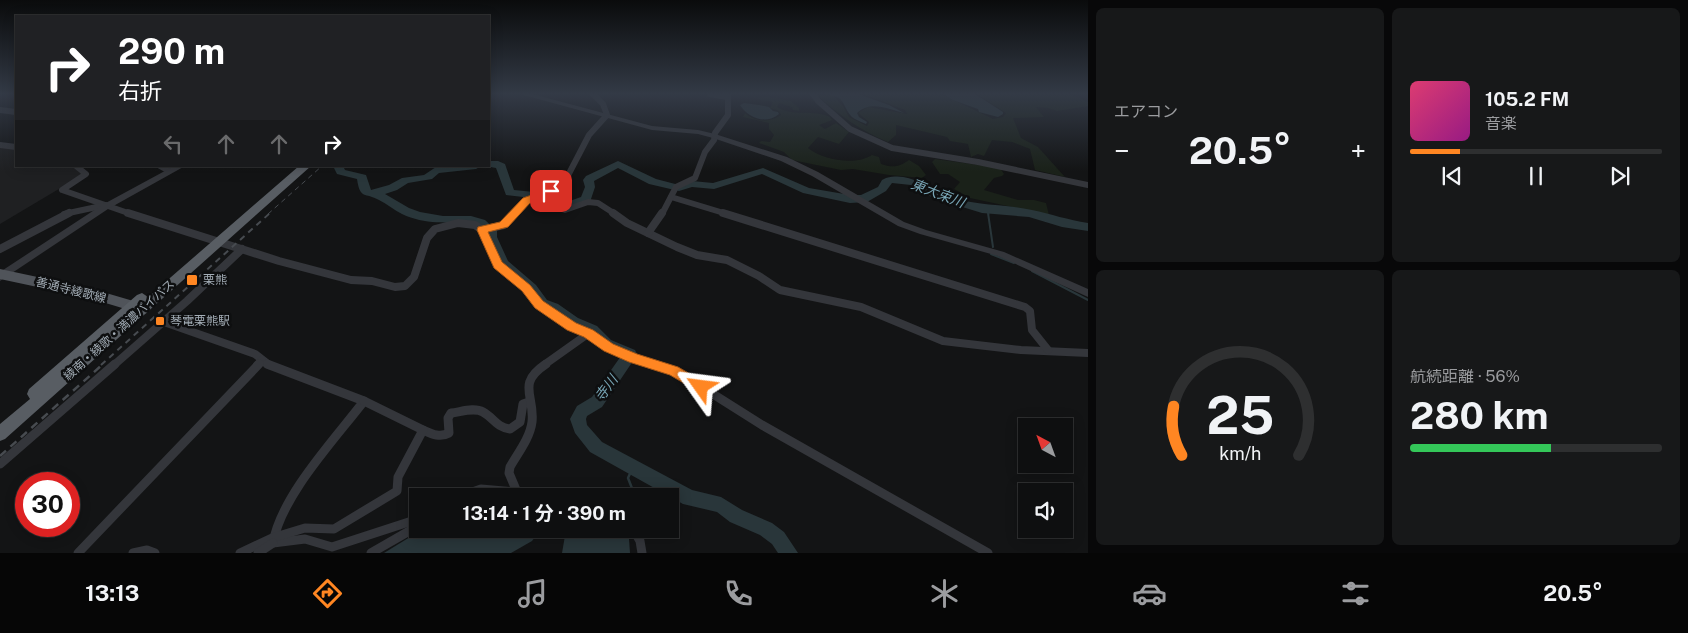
<!DOCTYPE html>
<html lang="ja">
<head>
<meta charset="utf-8">
<style>
  body { margin:0; font-family:"Public Sans","Noto Sans JP",sans-serif; background:#171819; color:#f1f3f6; height:100vh; display:flex; flex-direction:column; font-size:19px; white-space:nowrap }
  * { box-sizing:border-box; margin:0 }
  p { font-size:16px; color:#9b9c9f }
  .icon { flex:none; width:28px; height:28px; fill:none; stroke:currentColor; stroke-width:2; stroke-linecap:round; stroke-linejoin:round }
  .map { position:relative; flex:1; overflow:hidden }
  .drawer { display:flex; flex-direction:column; gap:8px; padding:8px; background:#080809; width:600px }
  .drawer>* { flex:none }
  .banner { position:absolute; left:15px; top:15px; width:475px; height:152px; border-radius:0px; box-shadow:0 2px 12px #0003,0 0 0 1px #2e2f30; background:#202124; color:#fff; overflow:hidden }
  .needle { width:32px; rotate:319deg }
  .controls { position:absolute; left:1018px; top:418px; display:grid; gap:10px }
  .controls a { display:grid; place-items:center; width:55px; height:55px; border-radius:0px; background:#0e0f10; box-shadow:0 2px 12px #0003,0 0 0 1px #2e2f30; font-size:25px }
  .speed { position:absolute; left:15px; top:472px; display:flex; gap:10px; font-size:25px; font-weight:700; text-align:center }
  .speed>* { display:grid; place-content:center; width:65px; height:65px; border-radius:50%; background:#0e0f10; box-shadow:0 2px 12px #0003,0 0 0 1px #2e2f30; line-height:1 }
  .speed .limit { border:8px solid #d22; background:#fff; color:#111 }
  .pin { position:absolute; display:grid; place-items:center; width:42px; height:42px; color:#fff; margin:-21px; border-radius:10px; box-shadow:0 2px 8px #0006 }
  .me { position:absolute; width:55px; margin:-28px; rotate:301deg; stroke-linejoin:round; filter:drop-shadow(0 0 4px #0008) }
  .turn { display:flex; align-items:center; gap:18px; height:105px; padding:0 20px; font-size:22px }
  .turn .icon { width:65px; height:65px; stroke-width:2.5 }
  .turn b { display:block; font-size:35px; line-height:42px }
  .lanes { display:flex; align-items:center; height:48px; padding:0 20px; background:#0003; justify-content:center; gap:25px; direction:ltr }
  .lanes .off { opacity:.35 }
  .big { font-size:38px; font-weight:700; line-height:1.1 }
  .drawer .widget { flex:1; display:flex; flex-direction:column; justify-content:center; gap:8px; min-width:0; padding:0 18px; border-radius:8px; background:#171819 }
  .drawer .dial { align-items:center; gap:0 }
  .dial svg { height:130px; overflow:visible; fill:none; stroke:#2e2f30; stroke-width:7; stroke-linecap:round; text-anchor:middle }
  .dial text { fill:#f1f3f6; stroke:none }
  .song { display:flex; align-items:center; gap:15px }
  .cover { width:60px; height:60px; border-radius:8px; background:linear-gradient(135deg,hsl(340 70% 55%),hsl(310 70% 35%)) }
  .played { height:5px; border-radius:2px; background:linear-gradient(90deg,#ff8622 20%,#2e2f30 20%) }
  .keys { display:flex; justify-content:space-around; direction:ltr }
  .heat { display:flex; justify-content:space-between; align-items:center; font-size:28px; direction:ltr }
  .charge { height:8px; border-radius:4px; background:linear-gradient(90deg,#34c759 56%,#2e2f30 0) }
  .drawer .tiles { flex:1; display:grid; gap:8px; grid-template-columns:repeat(2,1fr) }
  .trip { position:absolute; left:409px; top:488px; width:270px; height:50px; border-radius:0px; background:#0e0f10; box-shadow:0 2px 12px #0003,0 0 0 1px #2e2f30; font-weight:700; line-height:50px; text-align:center }
  .tabs { display:flex; height:80px; justify-content:space-around; align-items:center; background:#060606; color:#9b9c9f }
  .tabs .icon { width:35px; height:35px }
  .tabs .current { color:#ff8622 }
  .tabs b { font-size:22px; color:#f1f3f6 }
  main { display:flex; flex:1; min-height:0 }
  .map>svg:first-child { display:block }
</style>
</head>
<body>
<main>
<div class="map">
<svg width="1088" height="553" viewBox="0 0 1088 553">
  <rect width="100%" height="100%" fill="#131415"/>
  <!-- built -->
  <polygon fill="#1f2022" points="0,147 16,149 16,166 71,166 84,174 0,224"/>
  <!-- green -->
  <g fill="#1a2119">
    <path d="M863 94H941L993 119 1003 117 1006 113 977 94H1070L1088 102V106L1057 111 1048 108 1036 107 1044 117 1013 118 1021 138 1038 147 1065 177 1035 170 1030 149 1012 142 992 140 984 156 978 154 971 157 968 144 950 141 947 137 896 125V135L888 142C861 131 839 115 817 95H833L843 106 849 117 867 126 869 122 858 113 868 107 907 114 905 110Z"/>
    <path d="M767 97 791 101 799 108V111L793 110 792 107 779 103 777 107C792 117 814 109 830 117L832 120 819 125 825 129 836 123 849 132 839 144 818 137 808 148C823 160 855 166 872 155L879 157 881 164C893 168 899 167 909 160L919 166 926 175 922 178 889 175 853 169 841 170 792 160 784 152 759 143 761 141 770 142 774 135 769 129V123L743 117 745 113C755 122 769 123 781 115L779 111 770 108 773 102 756 98Z"/>
    <polygon points="935,159 1000,168 1004,174 1002,176 994,178 984,190 1018,200 1034,200 1046,203 1049,215 970,198 954,189 960,182 948,174 940,174 932,162"/>
  </g>
  <!-- water -->
  <g fill="#29363a">
    <path d="M824 94H858L889 105 904 113C888 109 871 100 857 113L859 117 867 122 866 124C862 122 855 120 851 116 840 102 847 97 824 94Z"/>
    <polygon points="943,94 975,94 1003,112 1003,114 998,117 979,112 978,109 953,100"/>
    <path d="M744 103 759 105 769 107 773 111 778 112 779 114C766 125 748 118 740 105Z"/>
    <polygon points="423,529 541,529 532,541 511,553 384,553"/>
    <polygon points="572,529 621,529 629,539 630,553 562,553 566,530"/>
  </g>
  <g fill="none" stroke-linecap="round" stroke-linejoin="round">
    <!-- stream-far2 -->
    <polyline stroke="#29363a" stroke-width="1" points="988,210 989,214"/>
    <!-- stream-far1 -->
    <g stroke="#29363a" stroke-width="2">
      <polyline points="988,213 993,247"/>
      <polyline points="991,254 1014,263"/>
      <polyline points="1032,271 1088,300"/>
    </g>
    <!-- stream -->
    <polyline stroke="#29363a" stroke-width="2.5" points="633,467 628,478 635,496"/>
    <!-- river -->
    <g fill="#29363a" fill-rule="evenodd">
      <path d="M489 161H498L505 164 514 190 534 192 564 203 581 197 585 187 583 180 586 176 618 161 656 179 679 185 692 181 713 183 763 168 809 188 850 195H861L878 187 882 180 886 178C909 172 922 185 940 193 971 207 1001 203 1032 210 1051 214 1068 220 1088 223V231L1062 227 1029 217 982 213 933 198 911 185 892 183 886 191 867 202 850 203 803 193 762 174 714 189 692 187 679 191 649 184 618 168 594 181 595 187 590 202 564 211 532 198 506 195 496 168 485 166H489Z"/>
      <path d="M333 166H343L345 170 366 175 371 190 389 185 402 178 424 175 436 167 481 166 476 169 439 173 432 179 408 183 397 190 385 194 409 208 420 212 443 216H471L485 220 497 231V237L508 261 536 285 547 300 558 304 578 318 597 326 611 340 635 350 637 354 635 358 602 407 587 416 586 419 587 425 602 442 692 490 721 497 742 510 772 523 784 532 798 553H778L772 544 760 535 730 522 717 512 683 504 590 452 575 433 570 419 577 406 592 397 621 356 601 348 587 334 568 326 548 312 537 308 528 291 499 267 485 237V232L471 223C448 222 425 225 402 214 394 210 387 204 379 200 365 192 360 200 357 179L337 174Z"/>
    </g>
    <!-- minor-far2 -->
    <g stroke="#34363b" stroke-width="6">
      <polyline points="710,94 727,97"/>
      <polyline points="813,94 818,101 850,129 892,148 978,162 1088,185"/>
      <polyline points="0,110 16,112"/>
      <polyline points="0,145 16,147"/>
      <polyline points="76,166 86,174 62,190 131,214"/>
      <polyline points="160,166 169,171"/>
      <polyline points="671,197 727,214"/>
      <polyline points="535,199 565,210 588,202 598,203 615,214"/>
      <polyline points="64,214 106,205"/>
      <polyline points="514,214 527,200 562,187 589,135 607,115 603,104 593,94"/>
      <polyline points="662,214 676,187 695,178 705,152 714,140 715,133 728,115 728,94"/>
    </g>
    <!-- minor-far1 -->
    <g stroke="#34363b" stroke-width="8">
      <polyline points="128,213 279,261 351,280 372,281 395,287 405,286 414,277 427,238 435,229 458,223 475,225 482,230 498,265 526,288 539,304 572,326 589,333 601,344 634,359 653,365"/>
      <polyline points="613,213 627,223 677,247 697,255 727,260 759,276 780,290 861,307 943,341 1021,350 1088,353"/>
      <polyline points="723,213 1025,307 1030,311 1032,330 1048,350"/>
      <polyline points="482,230 504,225 515,213"/>
      <polyline points="648,233 662,213"/>
      <polyline points="0,249 69,213"/>
      <polyline points="164,322 255,354 269,365"/>
      <polyline points="114,365 187,301 242,249"/>
      <polyline points="257,365 262,360"/>
      <polyline points="544,365 589,333"/>
    </g>
    <!-- minor -->
    <g stroke="#34363b" stroke-width="9">
      <path d="M267 364 364 401C335 439 281 496 273 543L305 539 332 547 418 519"/>
      <polyline points="649,364 674,371 686,377 762,425 988,553"/>
      <path d="M423 430C432 434 440 438 449 433L448 418 451 413C461 412 474 407 483 412 494 418 496 427 510 429L520 422 523 404 529 402"/>
      <polyline points="0,464 115,364"/>
      <path d="M517 492 509 473 510 467C518 453 530 438 532 422 535 395 516 384 546 364"/>
      <polyline points="461,496 481,489 517,492 533,496"/>
      <polyline points="633,529 640,541 642,553"/>
      <polyline points="78,553 259,364"/>
      <polyline points="133,553 147,550 155,553"/>
      <polyline points="240,553 272,538 305,528 334,529 397,491 398,477 423,430 364,401"/>
      <polyline points="258,553 273,543"/>
      <polyline points="371,553 418,526"/>
    </g>
    <!-- tertiary -->
    <g fill="#34363b" fill-rule="evenodd">
      <polygon points="520,94 532,94 652,126 698,130 715,134 787,157 818,172 904,222 926,230 1004,252 1088,289 1088,297 998,256 920,234 898,226 812,176 781,161 713,138 698,134 652,130"/>
      <polygon points="174,166 185,166 108,209 0,281 0,272 102,205"/>
    </g>
    <!-- primary -->
    <polygon fill="#50545a" fill-rule="evenodd" points="0,269 89,288 147,305 149,309 147,313 142,314 89,298 0,279"/>
    <!-- trunk -->
    <polygon fill="#585d63" fill-rule="evenodd" points="299,166 311,166 5,439 0,441 0,424 30,399 27,394 29,389 137,295 142,293 148,297"/>
    <!-- rail-far2 -->
    <polyline stroke="#474b50" stroke-width="1" stroke-dasharray="5 4" stroke-linecap="butt" points="268,214 322,166"/>
    <!-- rail-far1 -->
    <polyline stroke="#474b50" stroke-width="2" stroke-dasharray="6 5" stroke-linecap="butt" points="101,365 270,213"/>
    <!-- rail -->
    <polyline stroke="#474b50" stroke-width="2.5" stroke-dasharray="8 6" stroke-linecap="butt" points="0,456 103,364"/>
  </g>
  <!-- sky -->
  <linearGradient id="sky" x2="0" y2="1"><stop stop-color="#0a0b0c"/><stop offset="0.55" stop-color="#333a46"/><stop offset="1" stop-color="#333a46" stop-opacity="0"/></linearGradient>
  <rect width="1088" height="171" fill="url(#sky)"/>
  <!-- route -->
  <polygon fill="#ff8622" stroke="#a65716" points="551,188 554,189 554,193 530,203 508,227 488,232 502,262 530,285 543,301 576,323 593,330 613,344 637,354 678,367 706,383 708,387 706,391 701,393 697,391 670,375 629,362 604,351 584,337 567,330 535,308 522,291 494,268 477,230 478,227 500,222 523,198"/>
  <!-- markers -->
  <g fill="#ff8622" stroke="#0e0f10" stroke-width="2">
    <rect x="186" y="274" width="12" height="12" rx="2.5"/>
    <rect x="155" y="316" width="10" height="10" rx="2.5"/>
  </g>
  <g text-anchor="middle" stroke-width="5" stroke-linejoin="round" paint-order="stroke">
    <!-- poi labels -->
    <g font-size="12" fill="#a4aeb7" stroke="#0e0f10" text-anchor="start">
      <text x="203" y="284">栗熊</text>
      <text x="170" y="325">琴電栗熊駅</text>
    </g>
    <!-- street labels -->
    <g font-size="12" fill="#a4aeb7" stroke="#0e0f10">
      <text transform="translate(71 290) rotate(14)" y="4">善通寺綾歌線</text>
      <text transform="translate(119 330) rotate(-42)" y="4">綾南・綾歌・満濃バイパス</text>
    </g>
    <!-- water labels -->
    <g font-size="14" font-style="italic" fill="#78a5b5" stroke="#0e0f10">
      <text transform="translate(938 193) rotate(21)" y="5">東大束川</text>
      <text transform="translate(606 388) rotate(-54)" y="5">寺川</text>
    </g>
  </g>
</svg>
<div class="controls">
<a><svg class="needle" viewBox="-14 -14 28 28"><path d="M0-13l5 13h-10z" fill="#e53935"/><path d="M0 13l5-13h-10z" fill="#9b9c9f"/></svg></a>
<a><svg class="icon" aria-label="sound" viewBox="0 0 24 24"><path d="M4 9h4l5-4v14l-5-4H4zM17 9q2 3 0 6"/></svg></a>
</div>
<div class="speed"><div class="limit">30</div></div>
<div class="pin" style="left:551px;top:191px;background:#d93025"><svg class="icon" aria-label="arrive" viewBox="0 0 24 24"><path d="M6 21V4h12l-3 4 3 4H6"/></svg></div>
<svg class="me" style="left:701px;top:387px" viewBox="-20 -20 40 40"><path d="M0-17L14 15 0 8-14 15z" fill="#ff8622" stroke="#fff" stroke-width="4"/></svg>
<div class="trip">13:14 · 1 分 · 390 m</div>
<div class="banner">
<div class="turn"><svg class="icon" aria-label="right" viewBox="0 0 24 24"><path d="M7 20v-9h11M14 6l5 5-5 5"/></svg><div><b>290 m</b>右折</div></div>
<div class="lanes"><svg class="icon off" aria-label="left" viewBox="0 0 24 24"><path d="M17 20v-9H6M10 6l-5 5 5 5"/></svg><svg class="icon off" aria-label="ahead" viewBox="0 0 24 24"><path d="M12 20V5M6 11l6-6 6 6"/></svg><svg class="icon off" aria-label="ahead" viewBox="0 0 24 24"><path d="M12 20V5M6 11l6-6 6 6"/></svg><svg class="icon" aria-label="right" viewBox="0 0 24 24"><path d="M7 20v-9h11M14 6l5 5-5 5"/></svg></div>
</div>
</div>
<section class="drawer">
<div class="tiles">
<div class="widget"><p>エアコン</p>
<div class="heat"><a>−</a><b class="big">20.5°</b><a>+</a></div>
</div>
<div class="widget">
<div class="song"><i class="cover"></i><div><b>105.2 FM</b><p>音楽</p></div></div>
<div class="played"></div>
<div class="keys"><svg class="icon" aria-label="previous" viewBox="0 0 24 24"><path d="M18 5L8 12l10 7zM5 5v14"/></svg><svg class="icon" aria-label="pause" viewBox="0 0 24 24"><path d="M8 5v14M16 5v14"/></svg><svg class="icon" aria-label="next" viewBox="0 0 24 24"><path d="M6 5l10 7-10 7zM19 5v14"/></svg></div>
</div>
<div class="widget dial"><svg viewBox="0 0 100 80">
<path d="M14 69A42 42 0 1 1 86 69"/>
<path d="M14 69A42 42 0 0 1 9 39" stroke="#ff8622"/>
<text x="50" y="56" font-size="32" font-weight="700">25</text>
<text x="50" y="72" font-size="11">km/h</text>
</svg></div>
<div class="widget"><p>航続距離 · 56%</p><b class="big">280 km</b><div class="charge"></div></div>
</div>
</section>
</main>
<nav class="tabs">
<b>13:13</b>
<svg class="icon current" aria-label="directions" viewBox="0 0 24 24"><path d="M12 3l9 9-9 9-9-9zM9 14v-3h6M13 9l2 2-2 2"/></svg>
<svg class="icon" aria-label="music" viewBox="0 0 24 24"><path d="M9 18V5l10-2v13"/><circle cx="6" cy="18" r="3"/><circle cx="16" cy="16" r="3"/></svg>
<svg class="icon" aria-label="phone" viewBox="0 0 24 24"><path d="M5 4h4l2 5-3 2q2 4 5 5l2-3 5 2v4C11 20 4 13 5 4z"/></svg>
<svg class="icon" aria-label="climate" viewBox="0 0 24 24"><path d="M12 3v18M4 7l16 10M4 17L20 7"/></svg>
<svg class="icon" aria-label="car" viewBox="0 0 24 24"><path d="M5 17H2v-5l4-1 3-4h7l3 4 3 1v5h-3M9 17h6M6 11h13"/><circle cx="7" cy="17" r="2"/><circle cx="17" cy="17" r="2"/></svg>
<svg class="icon" aria-label="filters" viewBox="0 0 24 24"><path d="M4 7h16M4 17h16"/><circle cx="9" cy="7" r="2"/><circle cx="15" cy="17" r="2"/></svg>
<b>20.5°</b>
</nav>
</body>
</html>
